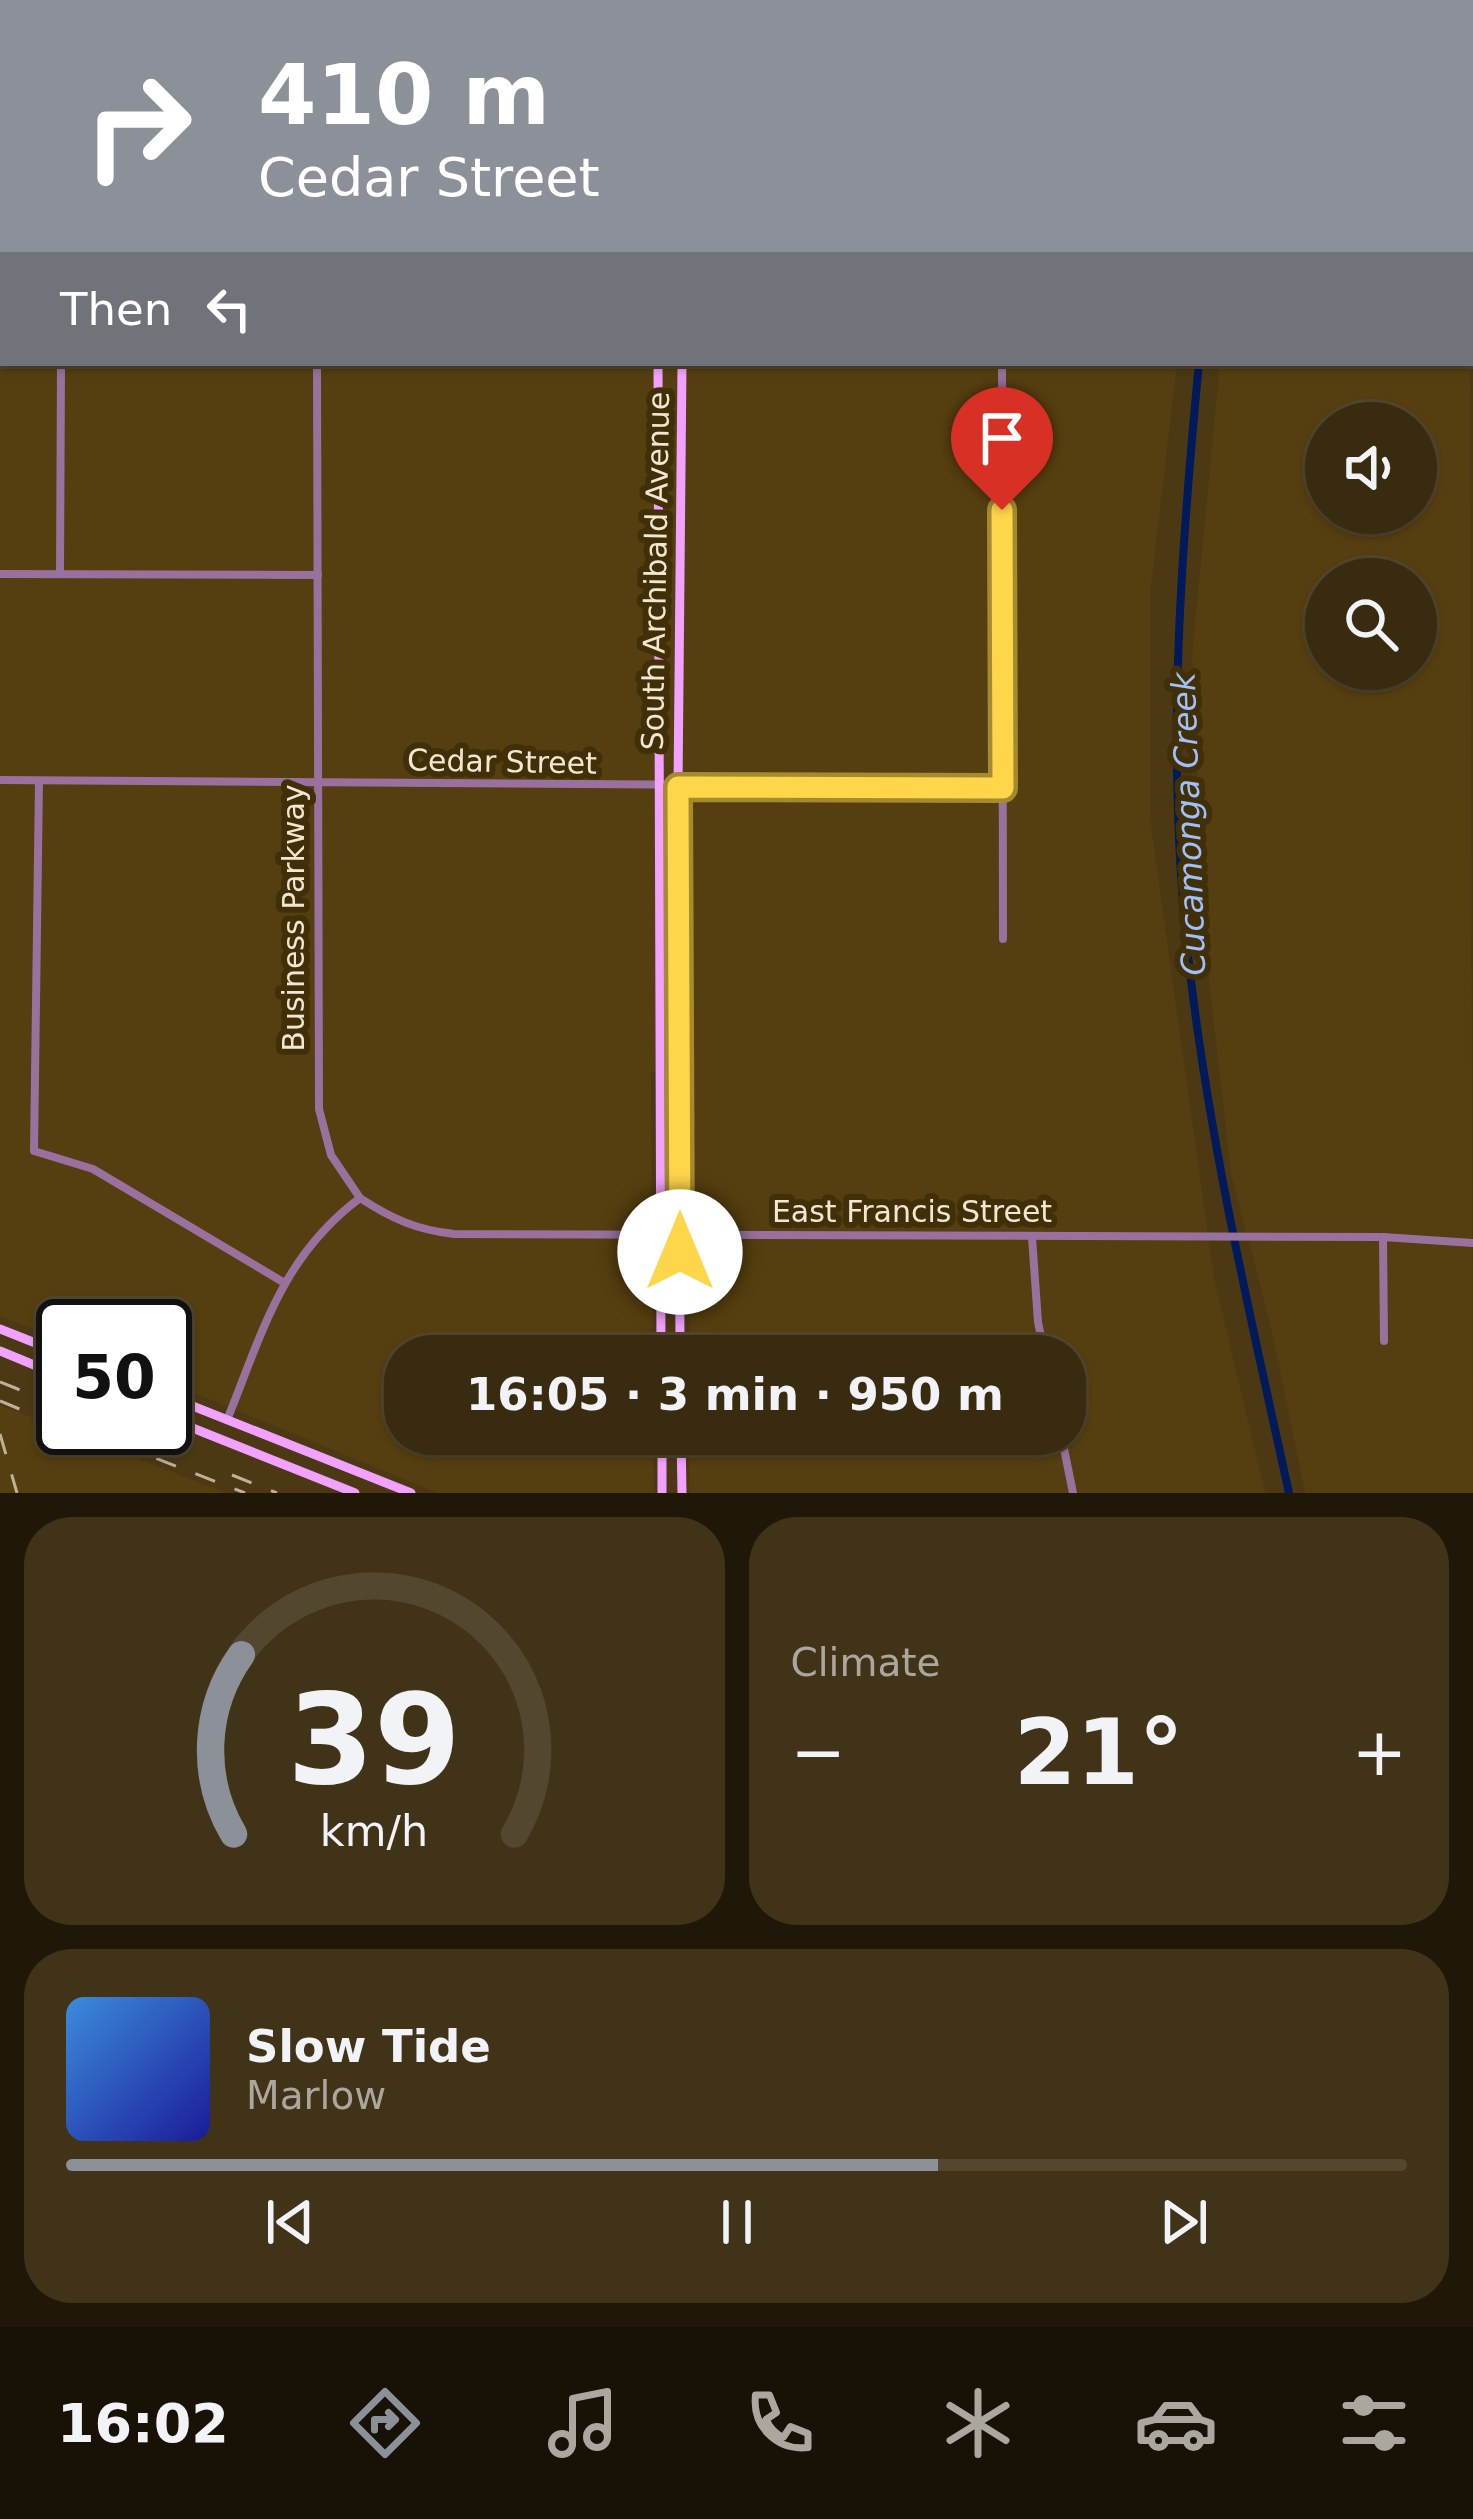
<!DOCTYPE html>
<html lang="en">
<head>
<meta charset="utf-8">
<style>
  body { margin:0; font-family:"DejaVu Sans",sans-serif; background:#403318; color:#f1f3f6; height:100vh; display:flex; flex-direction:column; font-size:45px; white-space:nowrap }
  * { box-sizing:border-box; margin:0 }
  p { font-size:39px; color:#aba79e }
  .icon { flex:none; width:66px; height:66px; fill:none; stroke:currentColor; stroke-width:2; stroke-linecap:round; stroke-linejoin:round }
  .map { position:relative; height:1493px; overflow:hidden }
  .details { display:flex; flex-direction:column; gap:24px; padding:24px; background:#1f1808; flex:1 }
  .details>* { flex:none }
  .banner { position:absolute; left:0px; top:0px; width:1473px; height:366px; box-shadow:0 3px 9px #0004,0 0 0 3px #53472f; background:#8c9099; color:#fff; overflow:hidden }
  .buttons { position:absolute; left:1305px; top:402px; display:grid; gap:24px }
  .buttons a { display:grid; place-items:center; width:132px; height:132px; border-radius:50%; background:#392b0f; box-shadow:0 3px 9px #0004,0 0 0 3px #53472f; font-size:60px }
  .speed { position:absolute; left:36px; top:1299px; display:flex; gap:24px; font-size:60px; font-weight:700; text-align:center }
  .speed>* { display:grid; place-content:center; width:156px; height:156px; border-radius:50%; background:#392b0f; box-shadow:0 3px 9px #0004,0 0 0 3px #53472f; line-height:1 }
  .speed .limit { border:6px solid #111; border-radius:18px; background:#fff; color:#111 }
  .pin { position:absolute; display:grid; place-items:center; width:102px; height:102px; color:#fff; margin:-123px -51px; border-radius:50% 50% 50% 0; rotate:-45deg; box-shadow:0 0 12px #0007 }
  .pin .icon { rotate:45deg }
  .me { position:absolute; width:132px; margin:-66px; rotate:0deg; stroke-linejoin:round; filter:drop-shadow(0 0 9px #0008) }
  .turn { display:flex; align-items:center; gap:42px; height:252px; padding:0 60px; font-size:54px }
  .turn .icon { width:156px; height:156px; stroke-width:2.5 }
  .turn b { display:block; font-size:84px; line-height:102px }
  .then { display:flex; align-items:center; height:114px; padding:0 60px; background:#0003; gap:24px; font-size:45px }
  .big { font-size:90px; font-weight:700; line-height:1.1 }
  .details .card { flex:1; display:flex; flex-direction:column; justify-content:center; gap:18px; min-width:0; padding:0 42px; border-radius:48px; background:#403318 }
  .details .dial { align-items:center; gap:0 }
  .dial svg { height:312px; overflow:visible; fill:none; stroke:#53472f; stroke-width:7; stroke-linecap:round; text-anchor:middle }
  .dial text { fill:#f1f3f6; stroke:none }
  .song { display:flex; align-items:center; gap:36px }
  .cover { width:144px; height:144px; border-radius:18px; background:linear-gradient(135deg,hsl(210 70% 55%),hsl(240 70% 35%)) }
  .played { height:12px; border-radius:6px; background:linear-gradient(90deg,#8c9099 65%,#53472f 65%) }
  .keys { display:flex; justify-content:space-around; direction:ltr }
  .heat { display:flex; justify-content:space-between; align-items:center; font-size:66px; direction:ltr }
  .details .tiles { flex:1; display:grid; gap:24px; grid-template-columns:1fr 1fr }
  .card:last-child { grid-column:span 2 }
  .trip { position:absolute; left:384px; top:1335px; width:702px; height:120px; border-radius:48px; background:#392b0f; box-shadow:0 3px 9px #0004,0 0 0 3px #53472f; font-weight:700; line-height:120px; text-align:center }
  .menu { display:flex; height:192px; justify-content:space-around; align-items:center; background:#171106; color:#aba79e }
  .menu .icon { width:84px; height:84px }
  .menu .selected { color:#8c9099 }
  .menu b { font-size:54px; color:#f1f3f6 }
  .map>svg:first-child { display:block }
</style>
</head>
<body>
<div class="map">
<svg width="1473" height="1493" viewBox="0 0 1473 1493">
  <rect width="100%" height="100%" fill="#4c3914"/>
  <!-- built -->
  <g fill="#553e0f" fill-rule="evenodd">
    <polygon points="0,0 447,3 3,3 3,363 1177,363 1150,595 1150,819 1214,1278 1265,1493 689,1493 690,1434 1065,1434 1065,1356 690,1356 690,1072 651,1072 653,1356 405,1356 405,1434 653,1434 654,1493 438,1493 165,1381 165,1326 63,1326 63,1341 0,1316"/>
    <path d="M1470 354 1473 1493H1305L1271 1327 1231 1173 1207 963 1192 656 1220 363H1470ZM1326 423H1416V513H1326ZM1326 579H1416V669H1326Z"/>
    <polygon points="0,1405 226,1493 0,1493"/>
  </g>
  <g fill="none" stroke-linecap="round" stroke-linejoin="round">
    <!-- stream -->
    <polyline stroke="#001a5b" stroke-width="3" points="1470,301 1473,301"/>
    <!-- canal -->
    <g stroke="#001a5b" stroke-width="8">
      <polyline points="1260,3 1260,0"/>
      <path d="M1199 363C1180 559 1166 758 1188 955 1208 1136 1250 1315 1289 1493"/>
    </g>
    <!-- minor -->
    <g stroke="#98719e" stroke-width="8">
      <polyline points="0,323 3,323"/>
      <polyline points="1470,342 1473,342"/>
      <polyline points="1002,363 1003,939"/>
      <polyline points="0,574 318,575"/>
      <polyline points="60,574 61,363"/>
      <polyline points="0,780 1002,787"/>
      <polyline points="39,781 34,1151 93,1169 283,1282"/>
      <path d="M360 1198C392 1219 417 1230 454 1234L1383 1237 1473 1243"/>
      <polyline points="1032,1237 1038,1322 1045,1356"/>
      <polyline points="1383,1237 1384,1341"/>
      <path d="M227 1420C262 1334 281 1257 360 1198L331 1155 319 1109 317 363"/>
      <polyline points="1061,1434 1073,1493"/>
    </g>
    <!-- major -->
    <g stroke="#f2a1ff" stroke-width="9">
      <polyline points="656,3 656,0"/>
      <polyline points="681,3 681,0"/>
      <polyline points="658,363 661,1356"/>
      <polyline points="0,1329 63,1354"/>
      <polyline points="0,1351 63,1377"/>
      <polyline points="680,1356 678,787 682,363"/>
      <polyline points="165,1395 411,1493"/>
      <polyline points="165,1417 355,1493"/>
      <polyline points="662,1434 662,1493"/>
      <polyline points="681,1434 682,1493"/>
    </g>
    <!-- highway -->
    <g stroke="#f6cffb" stroke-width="10">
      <polyline points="535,0 553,3"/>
      <polyline points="769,3 789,0"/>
    </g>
    <!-- rail -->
    <g stroke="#bfb097" stroke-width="3" stroke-dasharray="21 21" stroke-linecap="butt">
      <polyline points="0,1382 63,1407"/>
      <polyline points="0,1401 63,1427"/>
      <polyline points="78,1428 245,1493"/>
      <polyline points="0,1434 17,1493"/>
      <polyline points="232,1475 277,1493"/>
    </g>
  </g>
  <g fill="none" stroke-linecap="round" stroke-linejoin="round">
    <!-- route casing -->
    <g stroke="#a68a30" stroke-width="30">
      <polyline id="route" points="680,1252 678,787 1003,788 1002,510"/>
    </g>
    <!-- route -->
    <use href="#route" stroke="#ffd54a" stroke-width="21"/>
  </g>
  <g text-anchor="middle" stroke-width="12" stroke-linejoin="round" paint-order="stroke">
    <!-- street labels -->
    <g font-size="30" fill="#f3e7d3" stroke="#412f07">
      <text transform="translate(656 571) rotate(-89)" y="10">South Archibald Avenue</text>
      <text transform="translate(502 762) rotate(1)" y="10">Cedar Street</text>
      <text transform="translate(294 918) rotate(-90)" y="10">Business Parkway</text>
      <text x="912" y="1222">East Francis Street</text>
    </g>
    <!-- water labels -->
    <g font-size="33" font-style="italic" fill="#a0c0fa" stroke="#412f07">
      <text transform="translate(1188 824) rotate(-92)" y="12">Cucamonga Creek</text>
    </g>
  </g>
</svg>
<div class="buttons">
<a><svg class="icon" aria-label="sound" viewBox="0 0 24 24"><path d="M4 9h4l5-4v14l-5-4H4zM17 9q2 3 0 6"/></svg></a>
<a><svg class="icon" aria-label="search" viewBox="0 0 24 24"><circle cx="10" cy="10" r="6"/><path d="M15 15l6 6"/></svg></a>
</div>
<div class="speed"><div class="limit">50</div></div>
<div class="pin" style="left:1002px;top:510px;background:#d93025"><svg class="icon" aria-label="arrive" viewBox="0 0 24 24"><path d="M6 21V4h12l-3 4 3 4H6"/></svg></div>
<svg class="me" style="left:680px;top:1252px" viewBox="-20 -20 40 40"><circle r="19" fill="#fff"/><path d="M0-13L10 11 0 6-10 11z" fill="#ffd54a"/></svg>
<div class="trip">16:05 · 3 min · 950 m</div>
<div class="banner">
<div class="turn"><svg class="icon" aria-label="right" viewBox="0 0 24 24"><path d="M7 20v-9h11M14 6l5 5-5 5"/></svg><div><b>410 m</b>Cedar Street</div></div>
<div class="then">Then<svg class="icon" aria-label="left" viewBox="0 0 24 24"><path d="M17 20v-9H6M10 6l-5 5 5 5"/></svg></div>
</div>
</div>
<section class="details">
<div class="tiles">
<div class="card dial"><svg viewBox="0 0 100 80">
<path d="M14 69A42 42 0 1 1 86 69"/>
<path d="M14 69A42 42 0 0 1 16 23" stroke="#8c9099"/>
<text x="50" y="56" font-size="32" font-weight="700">39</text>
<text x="50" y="72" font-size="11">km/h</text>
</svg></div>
<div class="card"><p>Climate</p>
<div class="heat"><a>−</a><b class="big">21°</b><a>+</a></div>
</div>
<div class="card">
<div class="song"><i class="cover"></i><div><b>Slow Tide</b><p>Marlow</p></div></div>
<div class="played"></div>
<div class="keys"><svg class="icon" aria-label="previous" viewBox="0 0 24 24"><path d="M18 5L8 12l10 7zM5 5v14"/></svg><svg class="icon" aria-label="pause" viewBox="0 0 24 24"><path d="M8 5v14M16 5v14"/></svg><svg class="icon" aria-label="next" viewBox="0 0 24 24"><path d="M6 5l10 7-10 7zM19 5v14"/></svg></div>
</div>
</div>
</section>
<nav class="menu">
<b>16:02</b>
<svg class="icon selected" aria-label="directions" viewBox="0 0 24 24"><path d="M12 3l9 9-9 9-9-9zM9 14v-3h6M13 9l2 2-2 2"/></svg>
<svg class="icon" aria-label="music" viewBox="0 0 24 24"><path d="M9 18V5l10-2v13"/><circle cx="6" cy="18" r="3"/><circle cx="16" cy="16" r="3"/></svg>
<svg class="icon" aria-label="phone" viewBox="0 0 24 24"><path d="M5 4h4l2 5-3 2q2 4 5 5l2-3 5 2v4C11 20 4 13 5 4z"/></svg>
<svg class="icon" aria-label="climate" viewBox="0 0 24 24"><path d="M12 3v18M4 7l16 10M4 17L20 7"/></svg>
<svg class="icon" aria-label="car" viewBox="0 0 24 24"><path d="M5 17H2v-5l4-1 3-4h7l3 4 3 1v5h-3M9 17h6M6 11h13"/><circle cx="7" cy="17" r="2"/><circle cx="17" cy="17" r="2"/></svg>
<svg class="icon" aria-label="filters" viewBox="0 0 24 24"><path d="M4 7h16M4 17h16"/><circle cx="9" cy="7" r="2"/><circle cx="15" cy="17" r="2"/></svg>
</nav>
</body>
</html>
